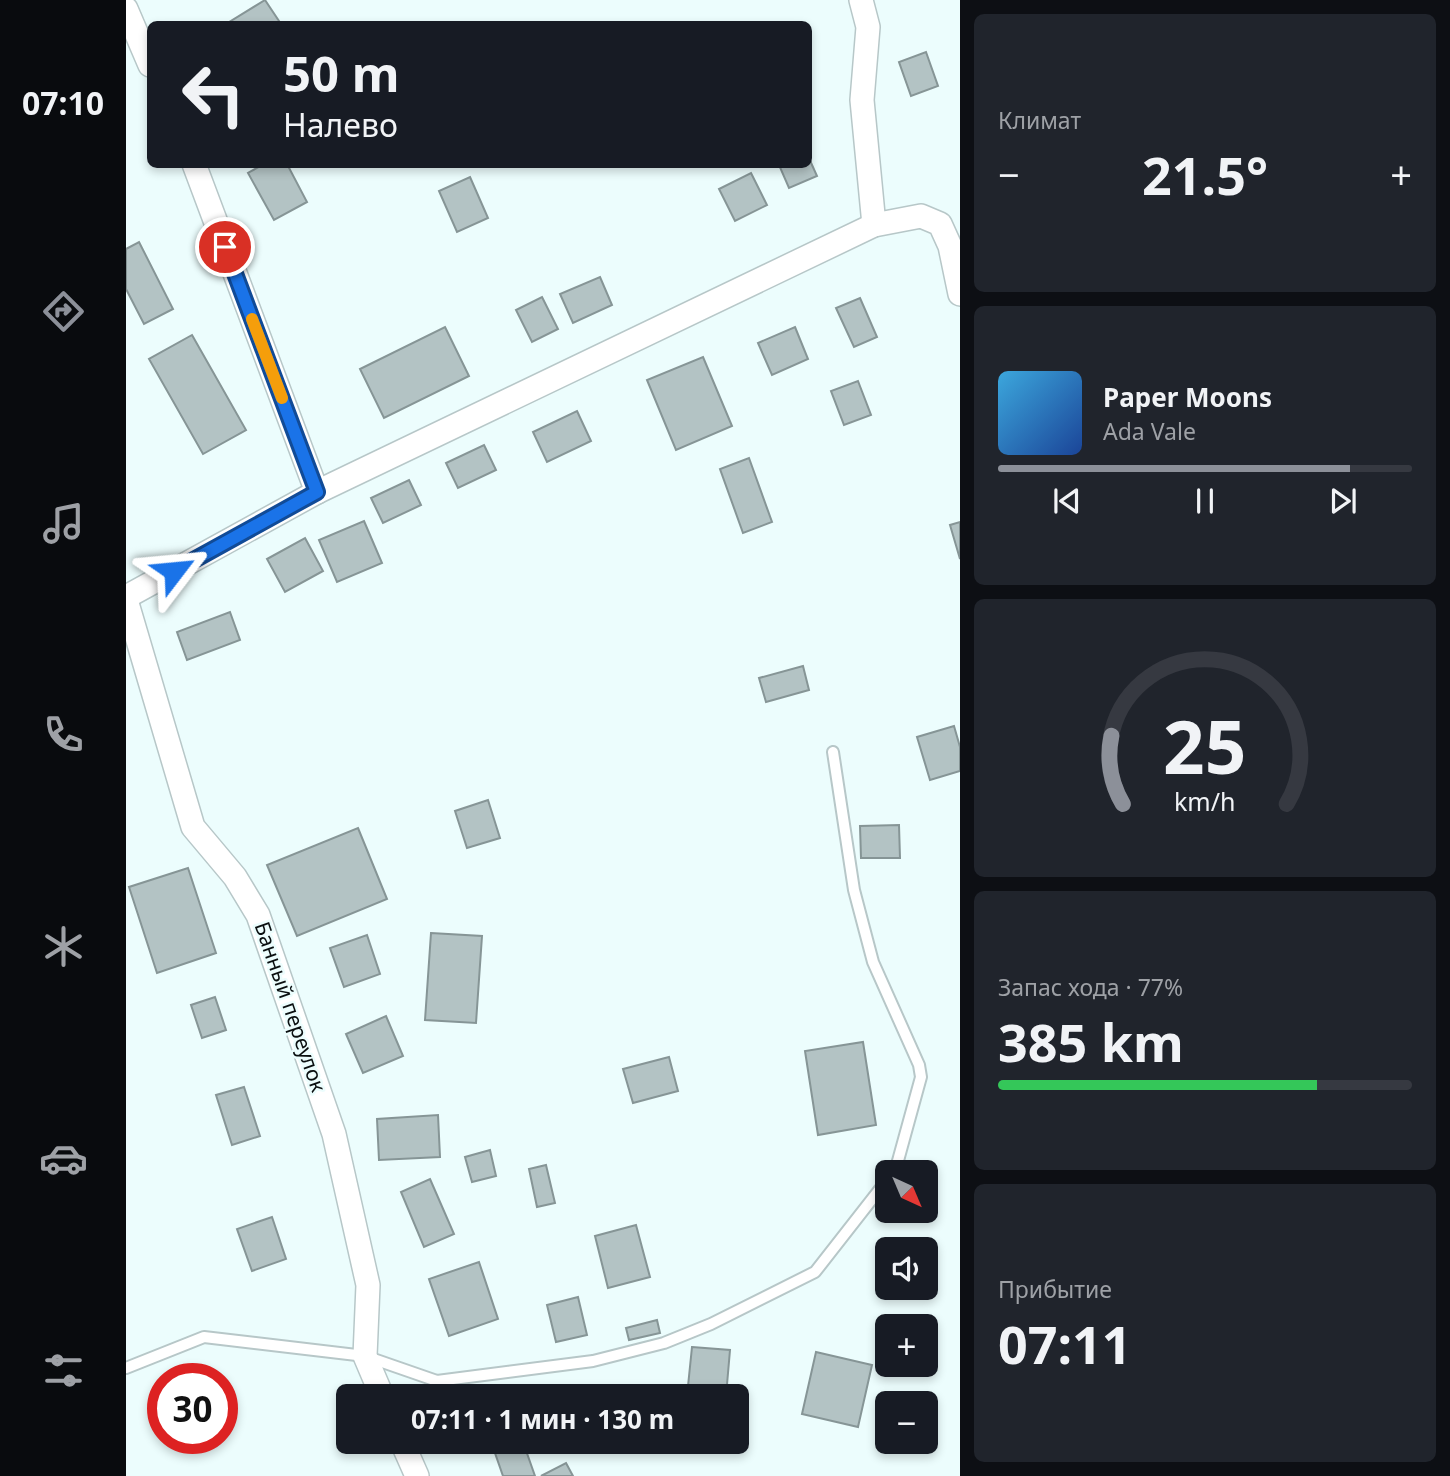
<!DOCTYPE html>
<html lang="ru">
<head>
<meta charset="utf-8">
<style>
  body { margin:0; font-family:"Noto Sans",sans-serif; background:#20242c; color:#f1f3f6; height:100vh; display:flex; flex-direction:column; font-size:26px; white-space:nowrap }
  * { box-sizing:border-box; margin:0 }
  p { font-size:23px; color:#9ea1a6 }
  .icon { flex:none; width:38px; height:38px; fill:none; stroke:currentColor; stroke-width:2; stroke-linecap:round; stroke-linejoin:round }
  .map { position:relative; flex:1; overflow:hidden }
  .drawer { display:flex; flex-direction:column; gap:14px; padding:14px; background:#0d0f14; width:490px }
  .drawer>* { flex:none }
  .hud { position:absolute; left:21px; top:21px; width:665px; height:147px; border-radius:10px; box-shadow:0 4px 10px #0003; background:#171b24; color:#f1f3f6; overflow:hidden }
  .needle { width:46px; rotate:136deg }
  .tools { position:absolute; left:749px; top:1160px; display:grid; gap:14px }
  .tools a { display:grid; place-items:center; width:63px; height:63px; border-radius:10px; background:#171b24; box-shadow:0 4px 10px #0003; font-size:35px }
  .speed { position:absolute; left:21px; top:1363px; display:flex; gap:14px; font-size:35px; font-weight:700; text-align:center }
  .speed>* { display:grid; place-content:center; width:91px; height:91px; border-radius:50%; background:#171b24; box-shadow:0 4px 10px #0003; line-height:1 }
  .speed .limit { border:10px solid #d22; background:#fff; color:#111 }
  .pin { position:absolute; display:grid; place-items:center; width:60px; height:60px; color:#fff; margin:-30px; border:4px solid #fff; border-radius:50%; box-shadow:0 2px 7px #0007 }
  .me { position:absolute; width:77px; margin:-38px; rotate:61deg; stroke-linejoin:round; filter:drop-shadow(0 0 5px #0008) }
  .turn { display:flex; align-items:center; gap:24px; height:147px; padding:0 21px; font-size:32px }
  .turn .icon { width:91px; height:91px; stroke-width:2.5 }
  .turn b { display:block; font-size:49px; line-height:60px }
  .big { font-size:52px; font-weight:700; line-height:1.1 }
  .drawer .card { flex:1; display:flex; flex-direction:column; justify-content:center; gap:10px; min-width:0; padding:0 24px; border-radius:10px; background:#20242c }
  .drawer .dial { align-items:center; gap:0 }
  .dial svg { height:182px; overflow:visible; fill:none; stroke:#363941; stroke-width:7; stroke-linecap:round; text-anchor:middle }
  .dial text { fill:#f1f3f6; stroke:none }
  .song { display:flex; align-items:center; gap:21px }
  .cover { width:84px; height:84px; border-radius:10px; background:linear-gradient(135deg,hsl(200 70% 55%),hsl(220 70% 35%)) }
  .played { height:7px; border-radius:4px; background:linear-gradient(90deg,#8c9099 85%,#363941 85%) }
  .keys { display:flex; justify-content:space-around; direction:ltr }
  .heat { display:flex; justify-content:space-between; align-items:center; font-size:38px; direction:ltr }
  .charge { height:10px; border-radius:5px; background:linear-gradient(90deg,#34c759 77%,#363941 0) }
  .trip { position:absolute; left:210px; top:1384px; width:413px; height:70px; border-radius:10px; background:#171b24; box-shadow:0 4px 10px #0003; font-weight:700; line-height:70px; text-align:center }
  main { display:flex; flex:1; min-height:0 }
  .tabs { display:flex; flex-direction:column; width:126px; justify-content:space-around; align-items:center; background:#090b0e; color:#9ea1a6 }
  .tabs .icon { width:49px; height:49px }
  .tabs .on { color:#8c9099 }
  .tabs b { font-size:32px; color:#f1f3f6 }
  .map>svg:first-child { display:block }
</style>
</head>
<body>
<main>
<nav class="tabs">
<b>07:10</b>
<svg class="icon on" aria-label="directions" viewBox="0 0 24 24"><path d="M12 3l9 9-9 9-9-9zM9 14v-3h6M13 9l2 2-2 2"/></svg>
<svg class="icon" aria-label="music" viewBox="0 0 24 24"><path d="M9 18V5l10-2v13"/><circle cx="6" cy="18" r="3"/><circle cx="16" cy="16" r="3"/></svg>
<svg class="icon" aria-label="phone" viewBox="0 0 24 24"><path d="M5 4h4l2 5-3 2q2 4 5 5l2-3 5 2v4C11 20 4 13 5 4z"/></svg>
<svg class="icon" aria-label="climate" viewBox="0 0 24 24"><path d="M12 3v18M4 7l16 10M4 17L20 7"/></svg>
<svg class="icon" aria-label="car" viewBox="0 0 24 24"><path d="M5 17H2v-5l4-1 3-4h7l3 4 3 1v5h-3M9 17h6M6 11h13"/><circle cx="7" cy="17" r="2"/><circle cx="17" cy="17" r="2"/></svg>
<svg class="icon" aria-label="filters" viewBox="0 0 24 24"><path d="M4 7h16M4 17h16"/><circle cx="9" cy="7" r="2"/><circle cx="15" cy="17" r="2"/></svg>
</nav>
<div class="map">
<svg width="834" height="1476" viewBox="0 0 834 1476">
  <rect width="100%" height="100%" fill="#ecfdfd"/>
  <!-- building -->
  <g fill="#b3c3c4" stroke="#869596" stroke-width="2">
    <polygon points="139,0 155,24 100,24"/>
    <polygon points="800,52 812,86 785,96 773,62"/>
    <polygon points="682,156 691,176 663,188 653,165 682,164"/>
    <polygon points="138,164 161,164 181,202 148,220 122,173"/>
    <polygon points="625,173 641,205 609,221 593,189"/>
    <polygon points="344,177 362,218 331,232 313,191"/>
    <polygon points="13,242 47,309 18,324 0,289 0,249"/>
    <polygon points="474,277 486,305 447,323 434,294"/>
    <polygon points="416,297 432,329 406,342 390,310"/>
    <polygon points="734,298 751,337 728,347 710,308"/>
    <polygon points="319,327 343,376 258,418 234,369"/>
    <polygon points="669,327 682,359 646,375 632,343"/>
    <polygon points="66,335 120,430 77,454 23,359"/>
    <polygon points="577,357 606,426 550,450 521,380"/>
    <polygon points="732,381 745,415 718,425 705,391"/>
    <polygon points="451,411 465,441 421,462 407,432"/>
    <polygon points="358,445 370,470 332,488 320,463"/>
    <polygon points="623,458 646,522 617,533 594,469"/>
    <polygon points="283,480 295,505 257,523 245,498"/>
    <polygon points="238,521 256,563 211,582 193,540"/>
    <polygon points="834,522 834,559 824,525"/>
    <polygon points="179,538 197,571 159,592 141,559"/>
    <polygon points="104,612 114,640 61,660 51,632"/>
    <polygon points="677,666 683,690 640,702 633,678"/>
    <polygon points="828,726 834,747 834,771 804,780 791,737"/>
    <polygon points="362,800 374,838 341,848 329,811"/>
    <polygon points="773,825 774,858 735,858 734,826"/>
    <polygon points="232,828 261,899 171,936 141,865"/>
    <polygon points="62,868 90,953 31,973 3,887"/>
    <polygon points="305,933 356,936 350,1023 299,1020"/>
    <polygon points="241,935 254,974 218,987 204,948"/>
    <polygon points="89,997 100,1030 76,1038 65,1005"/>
    <polygon points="260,1016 277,1056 237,1073 220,1034"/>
    <polygon points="737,1042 750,1125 692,1135 679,1051"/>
    <polygon points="543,1057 552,1091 507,1103 497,1069"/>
    <polygon points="118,1087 134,1136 106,1145 90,1095"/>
    <polygon points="312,1115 314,1157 253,1160 251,1119"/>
    <polygon points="364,1150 370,1176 346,1182 339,1157"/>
    <polygon points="420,1165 429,1203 411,1207 403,1169"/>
    <polygon points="304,1179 328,1234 298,1247 275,1192"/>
    <polygon points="146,1217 160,1259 126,1271 111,1229"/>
    <polygon points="510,1225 524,1277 482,1288 469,1236"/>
    <polygon points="353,1262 372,1319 323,1336 303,1279"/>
    <polygon points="452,1297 461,1335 430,1342 421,1305"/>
    <polygon points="531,1320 534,1333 503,1340 500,1328"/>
    <polygon points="566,1347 604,1350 600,1396 561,1396"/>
    <polygon points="690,1352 746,1365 732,1427 676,1414"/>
    <polygon points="397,1442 409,1476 377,1476 369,1453"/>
    <polygon points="440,1463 447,1476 415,1476"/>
  </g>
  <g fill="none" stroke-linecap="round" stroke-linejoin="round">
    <!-- service casing -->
    <g stroke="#b7c7c8" stroke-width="14">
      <g id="service">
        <polyline points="707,752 728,890 747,962 793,1065 795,1077 770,1168 767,1172"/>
        <polyline points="0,1368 78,1337 239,1356 311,1381 467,1361 538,1343 585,1324 689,1272 761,1180"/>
      </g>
    </g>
    <!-- minor casing -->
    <g stroke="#b7c7c8" stroke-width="26">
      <g id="minor">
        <polyline points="735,0 742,27 736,100 748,225"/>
        <polyline points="0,9 24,65"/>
        <polyline points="68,164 191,492"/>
        <polyline points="0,597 191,492 748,225 795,216 814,224 824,246 834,294"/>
        <polyline points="0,600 67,827 109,877 132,915 208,1134 242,1285 239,1356 256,1396"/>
        <polyline points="276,1442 291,1476"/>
      </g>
    </g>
    <!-- service -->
    <use href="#service" stroke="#fff" stroke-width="10"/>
    <!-- minor -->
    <use href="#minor" stroke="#fff" stroke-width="23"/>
  </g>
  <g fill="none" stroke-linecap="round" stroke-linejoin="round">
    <!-- route casing -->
    <g stroke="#114b97" stroke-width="18">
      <polyline id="route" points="48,571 191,492 99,247"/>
    </g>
    <!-- route -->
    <use href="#route" stroke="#1a73e8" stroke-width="12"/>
    <!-- slow -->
    <polyline stroke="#f59e0b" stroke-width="12" points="126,319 156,398"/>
  </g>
  <g text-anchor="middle" stroke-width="5" stroke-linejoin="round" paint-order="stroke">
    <!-- street labels -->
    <g font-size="21" fill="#0a0f10" stroke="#ecfdfd">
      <text transform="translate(164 1007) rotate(71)" y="7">Банный переулок</text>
    </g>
  </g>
</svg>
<div class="tools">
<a><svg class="needle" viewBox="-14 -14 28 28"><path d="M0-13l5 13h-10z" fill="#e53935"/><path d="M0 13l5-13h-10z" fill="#9ea1a6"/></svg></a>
<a><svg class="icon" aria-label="sound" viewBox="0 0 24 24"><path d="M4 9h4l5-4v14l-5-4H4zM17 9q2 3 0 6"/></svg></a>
<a>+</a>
<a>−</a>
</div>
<div class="speed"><div class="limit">30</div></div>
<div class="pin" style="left:99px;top:247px;background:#d93025"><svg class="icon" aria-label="arrive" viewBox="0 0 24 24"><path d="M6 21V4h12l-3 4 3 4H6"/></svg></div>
<svg class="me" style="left:48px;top:571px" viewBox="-20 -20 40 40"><path d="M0-17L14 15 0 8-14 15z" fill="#1a73e8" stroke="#fff" stroke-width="4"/></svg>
<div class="trip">07:11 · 1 мин · 130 m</div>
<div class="hud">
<div class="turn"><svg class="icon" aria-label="left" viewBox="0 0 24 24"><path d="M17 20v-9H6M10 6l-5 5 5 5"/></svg><div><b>50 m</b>Налево</div></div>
</div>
</div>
<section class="drawer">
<div class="card"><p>Климат</p>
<div class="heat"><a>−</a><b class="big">21.5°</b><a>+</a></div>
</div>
<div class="card">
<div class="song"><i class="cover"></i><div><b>Paper Moons</b><p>Ada Vale</p></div></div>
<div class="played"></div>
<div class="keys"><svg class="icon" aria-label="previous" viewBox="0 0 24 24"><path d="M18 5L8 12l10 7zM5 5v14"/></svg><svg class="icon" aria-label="pause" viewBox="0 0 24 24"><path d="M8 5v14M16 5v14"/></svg><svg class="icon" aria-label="next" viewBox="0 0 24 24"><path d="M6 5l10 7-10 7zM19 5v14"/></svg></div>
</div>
<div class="card dial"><svg viewBox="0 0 100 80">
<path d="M14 69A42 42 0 1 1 86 69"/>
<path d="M14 69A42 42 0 0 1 9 39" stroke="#8c9099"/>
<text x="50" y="56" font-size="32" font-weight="700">25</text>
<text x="50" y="72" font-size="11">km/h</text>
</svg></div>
<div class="card"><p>Запас хода · 77%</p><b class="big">385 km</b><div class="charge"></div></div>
<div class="card"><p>Прибытие</p><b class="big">07:11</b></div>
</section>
</main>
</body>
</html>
